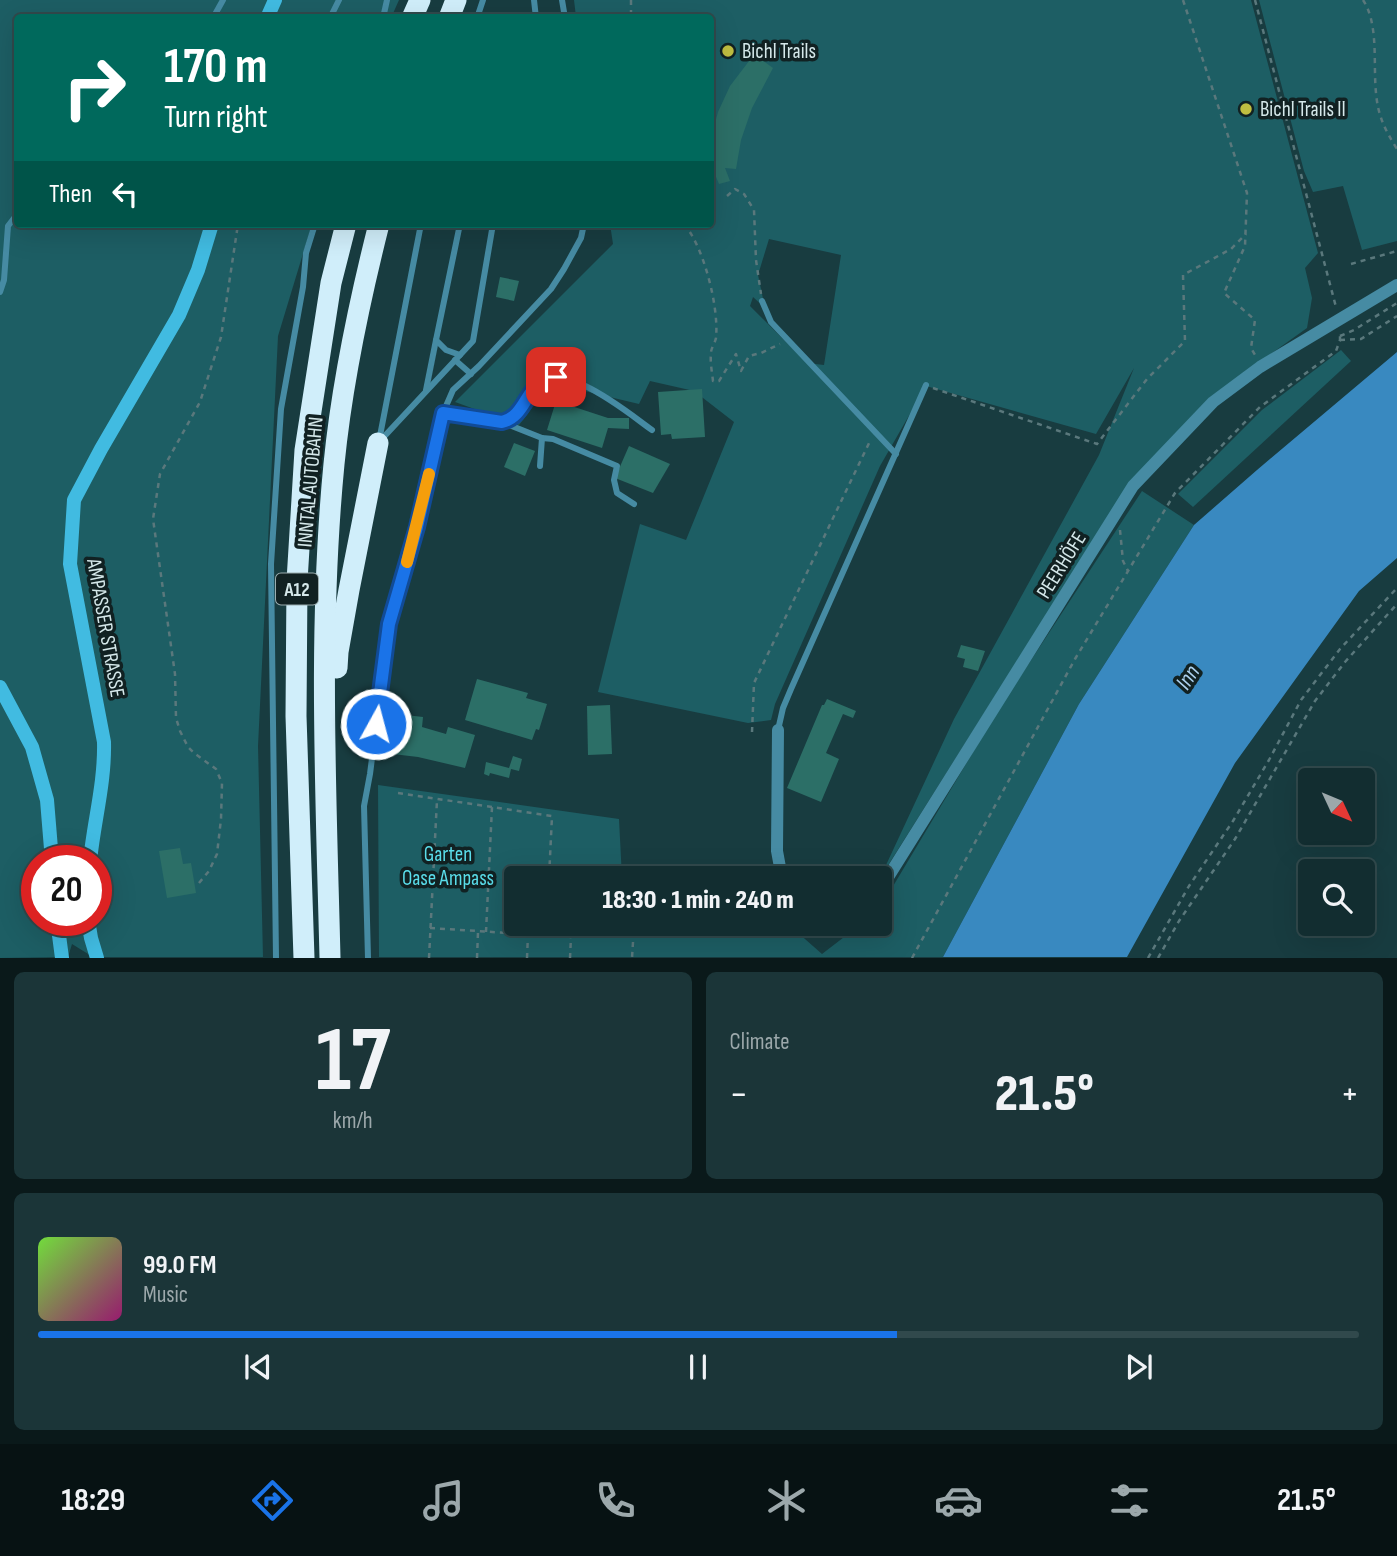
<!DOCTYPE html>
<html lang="en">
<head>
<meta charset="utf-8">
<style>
  body { margin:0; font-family:"Sofia Sans Condensed",sans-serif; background:#1b3538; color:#f1f3f6; height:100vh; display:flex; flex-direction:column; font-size:26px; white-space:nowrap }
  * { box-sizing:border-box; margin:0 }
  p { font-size:23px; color:#9ca8ab }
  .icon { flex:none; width:38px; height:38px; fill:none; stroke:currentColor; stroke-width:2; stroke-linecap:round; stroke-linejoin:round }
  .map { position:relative; height:958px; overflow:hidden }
  .panel { display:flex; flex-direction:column; gap:14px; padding:14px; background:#0a191a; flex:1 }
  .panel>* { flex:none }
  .top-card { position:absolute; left:14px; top:14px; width:700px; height:214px; border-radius:7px; box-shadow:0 7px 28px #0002,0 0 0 2px #31494c; background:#00695c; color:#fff; overflow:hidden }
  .needle { width:46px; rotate:134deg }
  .controls { position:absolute; left:1298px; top:768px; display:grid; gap:14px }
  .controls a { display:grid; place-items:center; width:77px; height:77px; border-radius:7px; background:#122d30; box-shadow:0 7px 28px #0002,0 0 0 2px #31494c; font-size:35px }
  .speed { position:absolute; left:21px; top:845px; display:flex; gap:14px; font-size:35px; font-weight:700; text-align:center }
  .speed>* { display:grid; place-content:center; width:91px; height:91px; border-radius:50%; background:#122d30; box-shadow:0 7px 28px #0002,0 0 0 2px #31494c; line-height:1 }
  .speed .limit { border:10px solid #d22; background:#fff; color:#111 }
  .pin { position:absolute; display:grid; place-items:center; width:60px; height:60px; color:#fff; margin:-30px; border-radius:14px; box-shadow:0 4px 10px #0006 }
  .me { position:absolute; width:77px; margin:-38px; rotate:7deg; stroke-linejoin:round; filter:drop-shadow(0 0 5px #0008) }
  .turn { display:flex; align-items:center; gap:24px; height:147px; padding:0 35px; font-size:32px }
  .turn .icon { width:91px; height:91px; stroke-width:2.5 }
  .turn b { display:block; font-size:49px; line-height:60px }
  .then { display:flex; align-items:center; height:66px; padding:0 35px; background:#0003; gap:14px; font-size:26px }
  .big { font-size:52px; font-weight:800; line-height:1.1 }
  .panel .widget { flex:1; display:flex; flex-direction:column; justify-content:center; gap:10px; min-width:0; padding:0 24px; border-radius:10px; background:#1b3538 }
  .panel .dial { align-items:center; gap:0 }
  .dial b { font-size:91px; line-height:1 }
  .song { display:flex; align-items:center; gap:21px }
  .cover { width:84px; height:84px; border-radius:10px; background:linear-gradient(135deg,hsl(100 70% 55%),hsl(320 70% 35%)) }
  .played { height:7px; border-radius:4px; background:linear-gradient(90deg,#1a73e8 65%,#31494c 65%) }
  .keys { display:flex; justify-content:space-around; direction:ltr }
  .heat { display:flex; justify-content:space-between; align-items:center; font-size:38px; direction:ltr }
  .panel .tiles { flex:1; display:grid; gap:14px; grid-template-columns:1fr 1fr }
  .widget:last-child { grid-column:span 2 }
  .trip { position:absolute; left:504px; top:866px; width:388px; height:70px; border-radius:7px; background:#122d30; box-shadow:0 7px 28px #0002,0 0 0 2px #31494c; font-weight:800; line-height:70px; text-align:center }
  .tab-bar { display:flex; height:112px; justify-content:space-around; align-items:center; background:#071213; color:#9ca8ab }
  .tab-bar .icon { width:49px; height:49px }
  .tab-bar .on { color:#1a73e8 }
  .tab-bar b { font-size:32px; color:#f1f3f6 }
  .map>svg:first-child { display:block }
</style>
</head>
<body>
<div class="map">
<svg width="1397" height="958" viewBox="0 0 1397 958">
  <rect width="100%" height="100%" fill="#183c40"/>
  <!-- green -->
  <g fill="#1d5e64" fill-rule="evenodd">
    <path d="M0 0H399L391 18H18V224H312L278 336 258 746 263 957H93L72 944 68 957 0 958ZM37 861H96V920H37Z"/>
    <path d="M574 0H1251L1318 253 1305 268 1312 298 1307 328 1209 398 1130 482 880 878 954 719 1099 455 1134 368 1096 434 926 386 880 466 775 704 771 720 748 723 598 692 640 524 686 540 734 422 694 391 650 381 639 404 551 383 519 425 455 402 613 244 610 224H710V18L576 17ZM769 239 841 255 824 365 807 363 750 306 753 297 765 308 758 275Z"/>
    <polygon points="1259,0 1397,0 1397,241 1362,250 1343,186 1313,192 1304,171"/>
    <polygon points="1341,350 1351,361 1193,507 1178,494 1262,410"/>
    <polygon points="1142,491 1194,525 1079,704 943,957 379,957 378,785 619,819 622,878 516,878 516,924 788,924 822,954 861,924 880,924 880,908 997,712"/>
  </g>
  <!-- water -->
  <polygon fill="#3989c0" points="1397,352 1397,558 1359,591 1235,763 1127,957 943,957 1079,704 1194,525 1257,470"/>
  <!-- building -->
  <g fill="#2c6f67">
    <polygon points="759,48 764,52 762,60 773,68 752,108 741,140 736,169 725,168 730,181 719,184 711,165 710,155 710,142 718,112 730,86"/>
    <polygon points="500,277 519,281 514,301 496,297"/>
    <polygon points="702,389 705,437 672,439 671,434 661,435 658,392"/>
    <polygon points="556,401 608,418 629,418 629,429 608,428 602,448 547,430"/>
    <polygon points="514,443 535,451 525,476 504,467"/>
    <polygon points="629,446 670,464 653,493 615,478"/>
    <polygon points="961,645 985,651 978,671 963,667 965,659 957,657"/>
    <polygon points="477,679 528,693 526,698 547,704 539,730 536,729 532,740 465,720"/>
    <polygon points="827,699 856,711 853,718 843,714 826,753 839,759 821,802 787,788 822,705 824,705"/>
    <polygon points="610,705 612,754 588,755 587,706"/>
    <polygon points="389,713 423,717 422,727 446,734 448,727 475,735 465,768 418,757 384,753"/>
    <polygon points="513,756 522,759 519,771 511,769 509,778 490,773 489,776 484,774 486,762 509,768"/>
    <polygon points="180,848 183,864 191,863 196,893 167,898 159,851"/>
  </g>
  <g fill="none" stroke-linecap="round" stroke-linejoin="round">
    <!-- path -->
    <g stroke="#5a787c" stroke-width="2.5" stroke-dasharray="5 5" stroke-linecap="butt">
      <polyline points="631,0 631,18"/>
      <polyline points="1183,0 1247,193 1245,246 1224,293 1255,320 1251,348 1255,355"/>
      <polyline points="1255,0 1336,307"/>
      <path d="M1363 0C1379 24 1373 64 1376 93 1378 116 1385 130 1397 149"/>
      <polyline points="727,196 735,189 744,194 754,210 756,260 761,294"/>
      <path d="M684 224C704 247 719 307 716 338 715 343 711 348 711 353 710 362 712 372 713 381H719L736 354 741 371 749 356 761 353 780 344"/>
      <polyline points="1351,264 1397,251"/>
      <polyline points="1340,336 1354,330 1397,303"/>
      <polyline points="1340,340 1361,339 1397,316"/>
      <polyline points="933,388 1097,444 1147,379 1185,341 1183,275 1231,249 1246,234"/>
      <polyline points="1120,530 1123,561 1128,571"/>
      <polyline points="752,732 754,683 870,441"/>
      <polyline points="398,793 552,816 549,878"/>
      <polyline points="199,883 209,871 217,854 221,819 222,783 216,769 194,753 188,747 180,731 176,718 175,674 153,519 160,474 200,402 221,337 238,224"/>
      <polyline points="622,924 622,926 634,926 632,958"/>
      <polyline points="430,928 571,937 571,924"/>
      <polyline points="486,932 492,807"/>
      <polyline points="546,935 546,924"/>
      <polyline points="429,958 437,800"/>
      <polyline points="477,958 478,932"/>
      <polyline points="527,958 528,934"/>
      <polyline points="570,958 571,937"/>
      <polyline points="912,958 1075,659 1175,493 1260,407 1336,351 1340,340 1340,334"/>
      <polyline points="1148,958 1189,886 1233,821 1269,760 1301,700 1340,649 1397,588"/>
      <polyline points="1158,958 1179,921 1235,839 1315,701 1345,662 1397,604"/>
    </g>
    <!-- lane -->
    <g stroke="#468ba3" stroke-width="6">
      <polyline points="534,0 536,18"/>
      <polyline points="562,0 565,18"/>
      <polyline points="213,18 223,0"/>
      <polyline points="330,18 339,0"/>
      <polyline points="383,18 387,0"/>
      <polyline points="477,18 483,0"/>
      <polyline points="0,292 4,280 8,226 18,213"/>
      <polyline points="762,301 771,322 896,454"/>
      <polyline points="460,355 446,350 436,340 460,224"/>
      <polyline points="455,360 471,374"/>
      <polyline points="426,390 436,340"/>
      <path d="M443 413 502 422C518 419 526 400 535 388 560 355 629 414 652 430"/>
      <polyline points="504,423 542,438 553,439 617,466 614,480 617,493 634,504"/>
      <polyline points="379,441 421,224"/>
      <polyline points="380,441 473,341 493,224"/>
      <polyline points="540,466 542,438"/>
      <polyline points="778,730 783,708 791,689 926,385"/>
      <polyline points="276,958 271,564 281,409 303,287 306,253 315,224"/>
      <polyline points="368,958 364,806 370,774 389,624 417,527 443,413 453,390 479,366 551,289 564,269 581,238 584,224"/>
    </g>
    <!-- street -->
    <g stroke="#468ba3" stroke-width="12">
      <polyline points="778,730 777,851 782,878"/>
      <polyline points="880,890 1133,486 1213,402 1260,367 1397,285"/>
      <path d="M810 924C822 929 831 929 843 924"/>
    </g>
    <!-- secondary -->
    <g stroke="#41bbe1" stroke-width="14">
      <polyline points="267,18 275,0"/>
      <polyline points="0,687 32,747 47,800 52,861"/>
      <path d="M90 861C94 821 105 783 104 742L70 564 74 500 101 449 179 315 198 270 212 224"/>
      <polyline points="57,920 62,958"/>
      <polyline points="88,920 91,938 97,958"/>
    </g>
    <!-- highway -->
    <g stroke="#d0eefa" stroke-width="21">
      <polyline points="412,18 420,0"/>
      <polyline points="449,18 456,0"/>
      <polyline points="337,668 338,652 349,590 378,443"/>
      <polyline points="304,958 296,716 297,581 305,450 331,283 346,224"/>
      <path d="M330 958C326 793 318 628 334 464 342 383 359 303 379 224"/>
    </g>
  </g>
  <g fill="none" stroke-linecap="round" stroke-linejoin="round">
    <!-- route casing -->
    <g stroke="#114b97" stroke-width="18">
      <path id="route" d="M376 724 389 624 417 527 443 413 502 422C523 417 525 394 539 384 543 381 551 379 556 377"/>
    </g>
    <!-- route -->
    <use href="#route" stroke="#1a73e8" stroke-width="12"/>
    <!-- slow -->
    <polyline stroke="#f59e0b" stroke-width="12" points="407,562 429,474"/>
  </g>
  <!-- markers -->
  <g fill="#bfbe41" stroke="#112122" stroke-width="2.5">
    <circle cx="728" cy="51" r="7"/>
    <circle cx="1246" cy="109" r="7"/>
  </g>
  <g text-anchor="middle" stroke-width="7" stroke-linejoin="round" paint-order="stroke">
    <!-- shield labels -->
    <rect fill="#112122" stroke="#9aacae" stroke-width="2" x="276" y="573.5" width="42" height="31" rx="5"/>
    <g font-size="19" font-weight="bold" fill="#d5e8ea">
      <text x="297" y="596">A12</text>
    </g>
    <!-- poi labels -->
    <g font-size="21" fill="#d5e8ea" stroke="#112122" text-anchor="start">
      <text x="742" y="58">Bichl Trails</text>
      <text x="1260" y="116">Bichl Trails II</text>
    </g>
    <!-- street labels -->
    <g font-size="21" fill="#d5e8ea" stroke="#112122">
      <text transform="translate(310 482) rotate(-85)" y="7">INNTAL AUTOBAHN</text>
      <text transform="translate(1061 565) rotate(-58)" y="7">PEERHÖFE</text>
      <text transform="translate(106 628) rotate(80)" y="7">AMPASSER STRASSE</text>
    </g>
    <!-- park labels -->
    <g font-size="21" fill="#5addea" stroke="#112122">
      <text x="448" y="861">Garten<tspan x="448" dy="24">Oase Ampass</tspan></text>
    </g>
    <!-- water labels -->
    <g font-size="23" font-style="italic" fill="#acd1ef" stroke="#112122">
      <text transform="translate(1187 677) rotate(-57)" y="8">Inn</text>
    </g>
  </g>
</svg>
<div class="controls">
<a><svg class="needle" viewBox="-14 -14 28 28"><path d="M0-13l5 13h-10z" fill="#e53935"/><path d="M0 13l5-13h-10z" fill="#9ca8ab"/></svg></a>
<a><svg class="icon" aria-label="search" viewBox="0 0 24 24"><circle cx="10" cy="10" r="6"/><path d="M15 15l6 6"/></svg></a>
</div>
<div class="speed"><div class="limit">20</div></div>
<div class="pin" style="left:556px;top:377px;background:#d93025"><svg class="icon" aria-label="arrive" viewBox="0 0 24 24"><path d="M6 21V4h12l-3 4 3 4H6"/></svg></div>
<svg class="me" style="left:376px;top:724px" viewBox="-20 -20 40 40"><circle r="17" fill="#1a73e8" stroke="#fff" stroke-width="3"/><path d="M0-11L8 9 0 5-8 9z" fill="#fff"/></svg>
<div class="trip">18:30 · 1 min · 240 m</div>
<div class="top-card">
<div class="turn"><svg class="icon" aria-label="right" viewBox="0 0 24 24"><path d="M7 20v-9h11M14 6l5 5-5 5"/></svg><div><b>170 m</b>Turn right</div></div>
<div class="then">Then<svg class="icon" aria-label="left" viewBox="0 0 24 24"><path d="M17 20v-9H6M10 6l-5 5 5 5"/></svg></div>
</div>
</div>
<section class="panel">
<div class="tiles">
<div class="widget dial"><b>17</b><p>km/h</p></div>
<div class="widget"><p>Climate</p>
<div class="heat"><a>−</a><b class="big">21.5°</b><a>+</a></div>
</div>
<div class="widget">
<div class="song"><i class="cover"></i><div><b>99.0 FM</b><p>Music</p></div></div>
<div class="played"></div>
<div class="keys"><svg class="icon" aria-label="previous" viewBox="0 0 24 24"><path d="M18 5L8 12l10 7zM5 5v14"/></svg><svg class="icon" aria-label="pause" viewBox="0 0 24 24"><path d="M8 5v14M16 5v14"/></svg><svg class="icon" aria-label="next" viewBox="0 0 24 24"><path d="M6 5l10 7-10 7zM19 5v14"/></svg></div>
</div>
</div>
</section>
<nav class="tab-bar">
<b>18:29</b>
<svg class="icon on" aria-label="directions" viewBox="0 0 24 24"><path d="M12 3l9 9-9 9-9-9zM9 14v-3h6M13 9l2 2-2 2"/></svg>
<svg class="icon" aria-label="music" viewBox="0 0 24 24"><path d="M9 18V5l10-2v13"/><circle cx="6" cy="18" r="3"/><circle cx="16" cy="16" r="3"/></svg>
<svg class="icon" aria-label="phone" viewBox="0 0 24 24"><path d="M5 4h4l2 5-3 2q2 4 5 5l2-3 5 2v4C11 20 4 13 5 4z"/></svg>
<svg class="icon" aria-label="climate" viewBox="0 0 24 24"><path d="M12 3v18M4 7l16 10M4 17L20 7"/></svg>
<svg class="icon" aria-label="car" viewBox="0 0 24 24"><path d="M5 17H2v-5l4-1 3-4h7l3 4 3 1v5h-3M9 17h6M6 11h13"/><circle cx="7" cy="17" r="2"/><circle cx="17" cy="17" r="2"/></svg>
<svg class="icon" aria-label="filters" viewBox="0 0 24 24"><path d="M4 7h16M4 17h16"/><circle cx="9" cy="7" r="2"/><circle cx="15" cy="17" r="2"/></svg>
<b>21.5°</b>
</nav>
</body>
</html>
